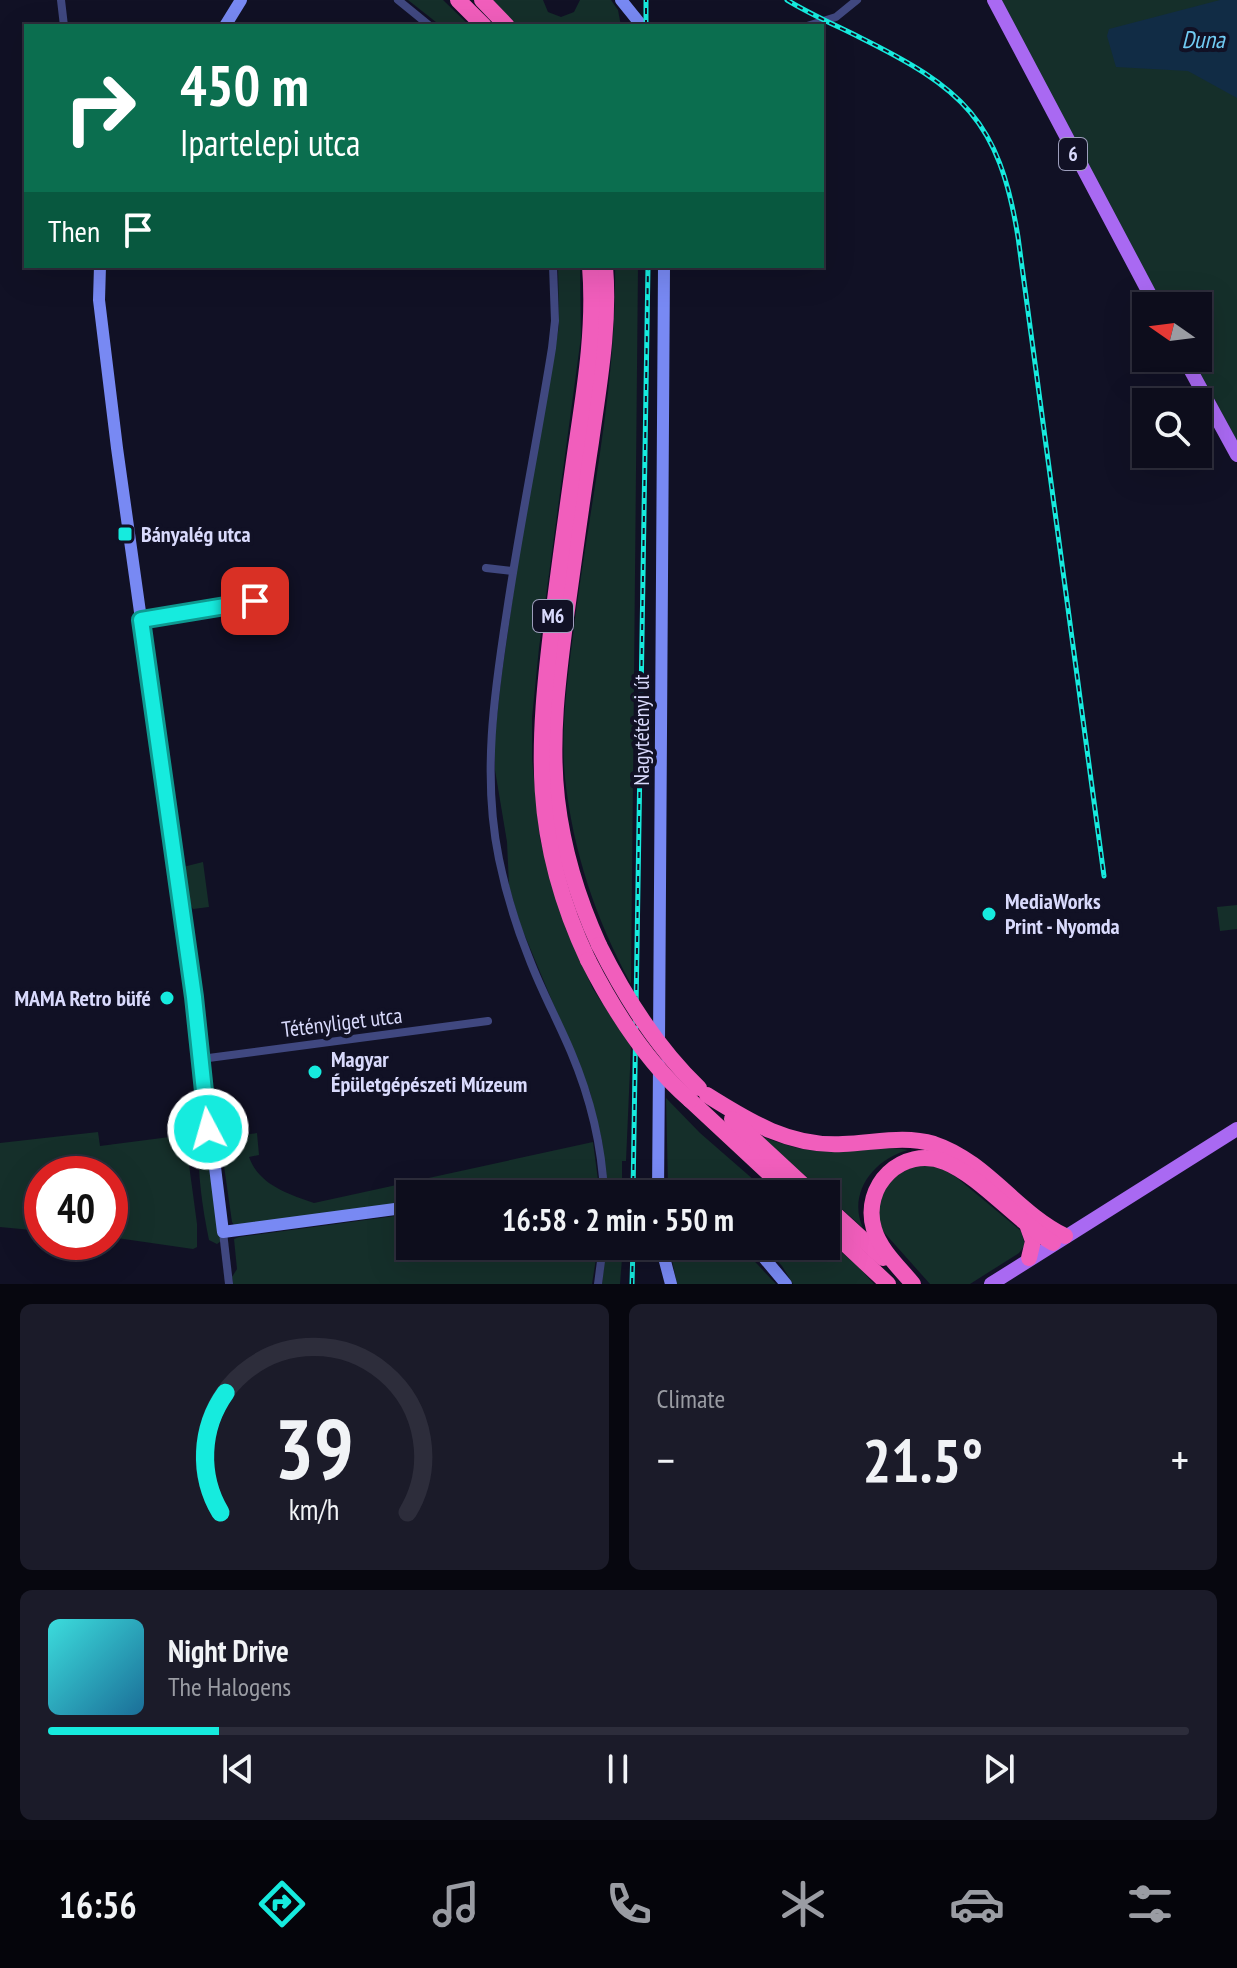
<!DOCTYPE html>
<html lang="en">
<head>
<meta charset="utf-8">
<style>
  body { margin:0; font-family:"PT Sans Narrow",sans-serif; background:#1b1b29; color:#f1f3f6; height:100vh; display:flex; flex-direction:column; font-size:30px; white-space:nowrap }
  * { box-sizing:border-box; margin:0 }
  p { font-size:26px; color:#9a9ca3 }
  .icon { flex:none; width:44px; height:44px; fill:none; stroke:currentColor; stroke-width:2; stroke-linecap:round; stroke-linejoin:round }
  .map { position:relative; height:1284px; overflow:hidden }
  .sheet { display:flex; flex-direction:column; gap:20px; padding:20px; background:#07070f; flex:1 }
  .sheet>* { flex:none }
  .hud { position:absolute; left:24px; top:24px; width:800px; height:244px; border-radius:0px; box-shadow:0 8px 32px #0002,0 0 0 2px #2d2d3b; background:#0b6e4f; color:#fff; overflow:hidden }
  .needle { width:52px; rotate:284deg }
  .buttons { position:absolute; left:1132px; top:292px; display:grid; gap:16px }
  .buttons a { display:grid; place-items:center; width:80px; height:80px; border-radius:0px; background:#0d0d1c; box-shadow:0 8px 32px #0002,0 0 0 2px #2d2d3b; font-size:40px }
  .speed { position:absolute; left:24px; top:1156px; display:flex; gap:16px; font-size:40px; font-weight:700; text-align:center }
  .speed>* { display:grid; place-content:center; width:104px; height:104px; border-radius:50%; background:#0d0d1c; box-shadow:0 8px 32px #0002,0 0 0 2px #2d2d3b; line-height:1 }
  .speed .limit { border:12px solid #d22; background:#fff; color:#111 }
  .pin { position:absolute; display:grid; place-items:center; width:68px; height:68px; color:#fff; margin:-34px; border-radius:16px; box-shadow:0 4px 12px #0006 }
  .me { position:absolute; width:88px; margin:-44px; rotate:354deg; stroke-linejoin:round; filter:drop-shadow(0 0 6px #0008) }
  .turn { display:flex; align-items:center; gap:28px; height:168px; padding:0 24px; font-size:36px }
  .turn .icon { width:104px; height:104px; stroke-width:2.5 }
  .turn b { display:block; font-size:56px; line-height:68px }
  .then { display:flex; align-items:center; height:76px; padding:0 24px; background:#0003; gap:16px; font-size:30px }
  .big { font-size:60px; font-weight:800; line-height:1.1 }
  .sheet .tile { flex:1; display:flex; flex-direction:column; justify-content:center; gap:12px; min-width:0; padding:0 28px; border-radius:12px; background:#1b1b29 }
  .sheet .dial { align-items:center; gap:0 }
  .dial svg { height:208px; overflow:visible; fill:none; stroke:#2d2d3b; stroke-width:7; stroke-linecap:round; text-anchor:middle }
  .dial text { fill:#f1f3f6; stroke:none }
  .song { display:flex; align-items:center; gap:24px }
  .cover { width:96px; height:96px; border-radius:12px; background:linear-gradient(135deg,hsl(180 70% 55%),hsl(200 70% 35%)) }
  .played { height:8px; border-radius:4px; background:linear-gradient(90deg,#16ebde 15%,#2d2d3b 15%) }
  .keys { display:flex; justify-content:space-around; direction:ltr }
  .heat { display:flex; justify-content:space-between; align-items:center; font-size:44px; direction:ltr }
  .sheet .tiles { flex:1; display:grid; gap:20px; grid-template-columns:1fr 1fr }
  .tile:last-child { grid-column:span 2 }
  .trip { position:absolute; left:396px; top:1180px; width:444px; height:80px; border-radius:0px; background:#0d0d1c; box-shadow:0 8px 32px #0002,0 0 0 2px #2d2d3b; font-weight:800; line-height:80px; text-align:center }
  .dock { display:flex; height:128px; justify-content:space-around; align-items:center; background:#05050b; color:#9a9ca3 }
  .dock .icon { width:56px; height:56px }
  .dock .active { color:#16ebde }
  .dock b { font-size:36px; color:#f1f3f6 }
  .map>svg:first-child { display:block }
</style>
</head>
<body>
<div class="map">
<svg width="1237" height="1284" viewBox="0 0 1237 1284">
  <rect width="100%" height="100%" fill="#111125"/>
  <!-- green -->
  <g fill="#152f2a">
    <polygon points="408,0 443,0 470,26 441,26"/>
    <polygon points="493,0 543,0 548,12 561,17 574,12 580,0 611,0 618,10 621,26 517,26"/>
    <polygon points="1001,0 1237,0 1237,441 1192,358 1198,358 1198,306 1163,306"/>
    <polygon points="558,266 580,266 581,337 539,648 532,718 532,759 540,839 566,929 593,989 631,1047 626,1161 622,1161 622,1180 606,1179 602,1141 590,1092 520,924 509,886 507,842 495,770 495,735 501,680 518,560 559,326"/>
    <path d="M615 266H638L631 984C596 920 573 852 565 778 560 729 568 676 574 627 589 507 617 387 615 266Z"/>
    <polygon points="203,862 209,907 193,909 186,898 188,893 179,868"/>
    <polygon points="1237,905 1237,929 1220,931 1217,907"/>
    <polygon points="666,1098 700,1133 770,1194 683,1194 668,1186"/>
    <polygon points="98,1132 100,1146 185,1135 197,1224 197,1247 193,1249 110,1237 110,1174 42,1174 42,1231 0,1227 0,1143"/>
    <path d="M257 1133 259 1155 249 1157C259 1185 288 1194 314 1203L593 1142 598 1180 480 1194H410V1203L234 1225 232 1222 220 1138Z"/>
    <path d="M204 1134 210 1137 221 1241 217 1244 209 1240C202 1207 198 1174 198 1140Z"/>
    <path d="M761 1136C782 1144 802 1151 824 1151 853 1151 880 1145 908 1150 874 1159 847 1193 863 1228Z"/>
    <polygon points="918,1164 935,1165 956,1177 1021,1231 1025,1245 1019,1253 970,1284 930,1284 881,1229 876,1209 886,1181"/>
    <polygon points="410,1214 410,1246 598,1246 592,1284 233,1284 232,1277 237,1269 234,1239 239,1237"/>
    <polygon points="826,1240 857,1265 874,1284 793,1284 782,1266 763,1246 826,1246"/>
    <polygon points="606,1246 623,1246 620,1284 602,1284"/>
    <polygon points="669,1246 740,1246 776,1284 677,1284"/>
  </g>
  <!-- water -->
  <polygon fill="#112c45" points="1220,0 1237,0 1237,98 1188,71 1116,67 1107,36 1109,29"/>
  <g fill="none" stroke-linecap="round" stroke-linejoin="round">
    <!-- street -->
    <g stroke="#404880" stroke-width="8">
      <polyline points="61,0 64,26"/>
      <polyline points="398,0 430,26"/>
      <polyline points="807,26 836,17 857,0"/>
      <path d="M553 266 555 321 552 348C538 436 520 523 507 611 494 694 482 777 499 859 506 893 516 926 529 958 541 990 558 1021 571 1052 590 1097 602 1146 604 1194"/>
      <polyline points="486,568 513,571"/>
      <polyline points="141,620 259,601"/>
      <polyline points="201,1059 488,1021"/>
      <polyline points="223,1232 229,1284"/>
      <polyline points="598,1284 603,1246"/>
    </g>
    <!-- secondary -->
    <g stroke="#7889f3" stroke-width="12">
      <polyline points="621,0 642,26"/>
      <polyline points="225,26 241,0"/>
      <polyline points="100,266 99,300 117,448 194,997 223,1232 410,1207"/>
      <polyline points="659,1043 664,266"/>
      <polyline points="504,1194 552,1187"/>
      <polyline points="658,1194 659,1065"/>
      <polyline points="661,1246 671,1284"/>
      <polyline points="754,1246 786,1284"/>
    </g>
    <!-- primary -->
    <g stroke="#a969f2" stroke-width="14">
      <polyline points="994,0 1156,306"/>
      <polyline points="1184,358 1237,455"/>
      <polyline points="991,1284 1237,1129"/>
    </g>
    <!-- highway -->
    <g stroke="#f15ebc" stroke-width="16">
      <polyline points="458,0 484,26"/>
      <polyline points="482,0 507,26"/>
      <path d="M599 945C578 899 563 850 557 799 550 738 558 678 566 617 574 559 582 500 591 442 599 384 610 325 605 266"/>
      <path d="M588 960C530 837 537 746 553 616 560 559 568 503 576 447 585 387 595 327 590 266"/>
      <path d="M707 1095C750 1122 790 1147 843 1144 874 1143 904 1135 934 1144 986 1161 1017 1213 1065 1236"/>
      <polyline points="690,1100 791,1194"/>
      <polyline points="732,1119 813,1194"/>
      <polyline points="826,1206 883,1258"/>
      <polyline points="826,1226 888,1284"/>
      <polyline points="1028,1227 1033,1241 1029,1258"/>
      <path d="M913 1284C899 1267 880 1250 874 1229 861 1186 902 1145 945 1162 980 1176 1018 1222 1053 1243"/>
    </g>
    <!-- rail casing -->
    <g stroke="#16ebde" stroke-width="5">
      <g id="rail">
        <path d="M787 0C810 14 835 25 859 37 962 88 999 119 1018 237L1104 876"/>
        <polyline points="646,26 646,0"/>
        <polyline points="633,1194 648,266"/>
        <polyline points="632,1284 633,1246"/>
      </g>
    </g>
    <!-- rail -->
    <use href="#rail" stroke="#111125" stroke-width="2" stroke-dasharray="6" stroke-linecap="butt"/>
    <!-- secondary-bridge -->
    <polyline stroke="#7889f3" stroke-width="12" points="552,1187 620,1185 665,1194"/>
    <!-- highway-bridge -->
    <g stroke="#f15ebc" stroke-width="16">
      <path d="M599 945C625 997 656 1047 699 1088"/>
      <path d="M588 960C614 1011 646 1062 690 1100"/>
    </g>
  </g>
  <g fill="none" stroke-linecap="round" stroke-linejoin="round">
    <!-- route casing -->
    <g stroke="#0e9990" stroke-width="20">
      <polyline id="route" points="208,1129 194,997 141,620 255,601"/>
    </g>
    <!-- route -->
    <use href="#route" stroke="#16ebde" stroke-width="14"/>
  </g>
  <!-- markers -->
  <g fill="#16ebde" stroke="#111125" stroke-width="3">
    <rect x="117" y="526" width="16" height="16" rx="4"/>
    <circle cx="989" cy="914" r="8"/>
    <circle cx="167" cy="998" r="8"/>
    <circle cx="315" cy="1072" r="8"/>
  </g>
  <g text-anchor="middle" stroke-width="8" stroke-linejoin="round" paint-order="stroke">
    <!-- shield labels -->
    <g fill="#111125" stroke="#9d9ebc" stroke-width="2">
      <rect x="1059" y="138" width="28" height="32" rx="6"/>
      <rect x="533" y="600" width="40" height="32" rx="6"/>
    </g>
    <g font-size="20" font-weight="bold" fill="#d9dafc">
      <text x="1073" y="161">6</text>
      <text x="553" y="623">M6</text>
    </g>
    <!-- poi labels -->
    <g font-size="22" font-weight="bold" fill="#d9dafc" stroke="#111125" text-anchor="start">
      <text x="141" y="542">Bányalég utca</text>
      <text x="1005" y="909">MediaWorks<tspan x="1005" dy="25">Print - Nyomda</tspan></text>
      <text x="151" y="1006" text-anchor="end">MAMA Retro büfé</text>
      <text x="331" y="1067">Magyar<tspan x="331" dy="25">Épületgépészeti Múzeum</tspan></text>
    </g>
    <!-- street labels -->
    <g font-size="22" fill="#d9dafc" stroke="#111125">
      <text transform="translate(641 730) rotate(-90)" y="8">Nagytétényi út</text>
      <text transform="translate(342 1022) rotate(-7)" y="8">Tétényliget utca</text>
    </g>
    <!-- water labels -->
    <g font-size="24" font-style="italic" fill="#70cbf3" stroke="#111125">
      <text x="1203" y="48">Duna</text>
    </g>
  </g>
</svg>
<div class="buttons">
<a><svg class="needle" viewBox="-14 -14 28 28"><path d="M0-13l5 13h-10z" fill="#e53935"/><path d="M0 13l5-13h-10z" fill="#9a9ca3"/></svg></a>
<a><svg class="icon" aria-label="search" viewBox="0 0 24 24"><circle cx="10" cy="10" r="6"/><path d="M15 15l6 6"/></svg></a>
</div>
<div class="speed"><div class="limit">40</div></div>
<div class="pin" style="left:255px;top:601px;background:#d93025"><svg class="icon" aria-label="arrive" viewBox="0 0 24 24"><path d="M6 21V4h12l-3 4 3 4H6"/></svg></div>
<svg class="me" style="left:208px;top:1129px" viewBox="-20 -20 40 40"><circle r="17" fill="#16ebde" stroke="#fff" stroke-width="3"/><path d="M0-11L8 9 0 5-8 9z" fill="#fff"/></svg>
<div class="trip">16:58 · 2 min · 550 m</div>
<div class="hud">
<div class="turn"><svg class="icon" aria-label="right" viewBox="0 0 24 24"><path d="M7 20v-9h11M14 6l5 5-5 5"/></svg><div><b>450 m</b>Ipartelepi utca</div></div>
<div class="then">Then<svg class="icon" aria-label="arrive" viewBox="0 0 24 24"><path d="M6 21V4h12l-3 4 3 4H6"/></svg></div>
</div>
</div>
<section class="sheet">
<div class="tiles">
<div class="tile dial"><svg viewBox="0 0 100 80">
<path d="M14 69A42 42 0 1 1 86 69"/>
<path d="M14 69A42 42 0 0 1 16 23" stroke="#16ebde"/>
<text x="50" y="56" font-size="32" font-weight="700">39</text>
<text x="50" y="72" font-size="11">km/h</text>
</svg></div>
<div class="tile"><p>Climate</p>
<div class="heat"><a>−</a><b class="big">21.5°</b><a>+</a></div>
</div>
<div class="tile">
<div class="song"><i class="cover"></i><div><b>Night Drive</b><p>The Halogens</p></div></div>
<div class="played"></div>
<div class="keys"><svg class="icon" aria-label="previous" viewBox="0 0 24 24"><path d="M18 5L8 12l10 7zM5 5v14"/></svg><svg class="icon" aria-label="pause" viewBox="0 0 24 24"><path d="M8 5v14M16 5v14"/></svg><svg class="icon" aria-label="next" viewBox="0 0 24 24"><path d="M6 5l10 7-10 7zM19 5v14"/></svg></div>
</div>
</div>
</section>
<nav class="dock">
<b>16:56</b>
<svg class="icon active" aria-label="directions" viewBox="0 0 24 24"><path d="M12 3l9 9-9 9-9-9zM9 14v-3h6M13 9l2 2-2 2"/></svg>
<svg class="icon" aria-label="music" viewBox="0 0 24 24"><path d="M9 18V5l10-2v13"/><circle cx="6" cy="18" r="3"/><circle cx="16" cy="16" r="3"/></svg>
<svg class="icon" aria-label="phone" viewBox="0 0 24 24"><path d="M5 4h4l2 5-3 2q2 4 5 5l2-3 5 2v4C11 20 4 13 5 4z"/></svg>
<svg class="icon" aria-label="climate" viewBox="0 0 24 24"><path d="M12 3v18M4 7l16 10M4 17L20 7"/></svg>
<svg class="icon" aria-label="car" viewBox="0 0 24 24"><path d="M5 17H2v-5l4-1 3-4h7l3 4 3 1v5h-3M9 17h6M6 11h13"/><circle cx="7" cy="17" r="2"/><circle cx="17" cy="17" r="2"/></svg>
<svg class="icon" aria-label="filters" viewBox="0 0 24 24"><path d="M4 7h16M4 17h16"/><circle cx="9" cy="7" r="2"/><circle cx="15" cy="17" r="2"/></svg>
</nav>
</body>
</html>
